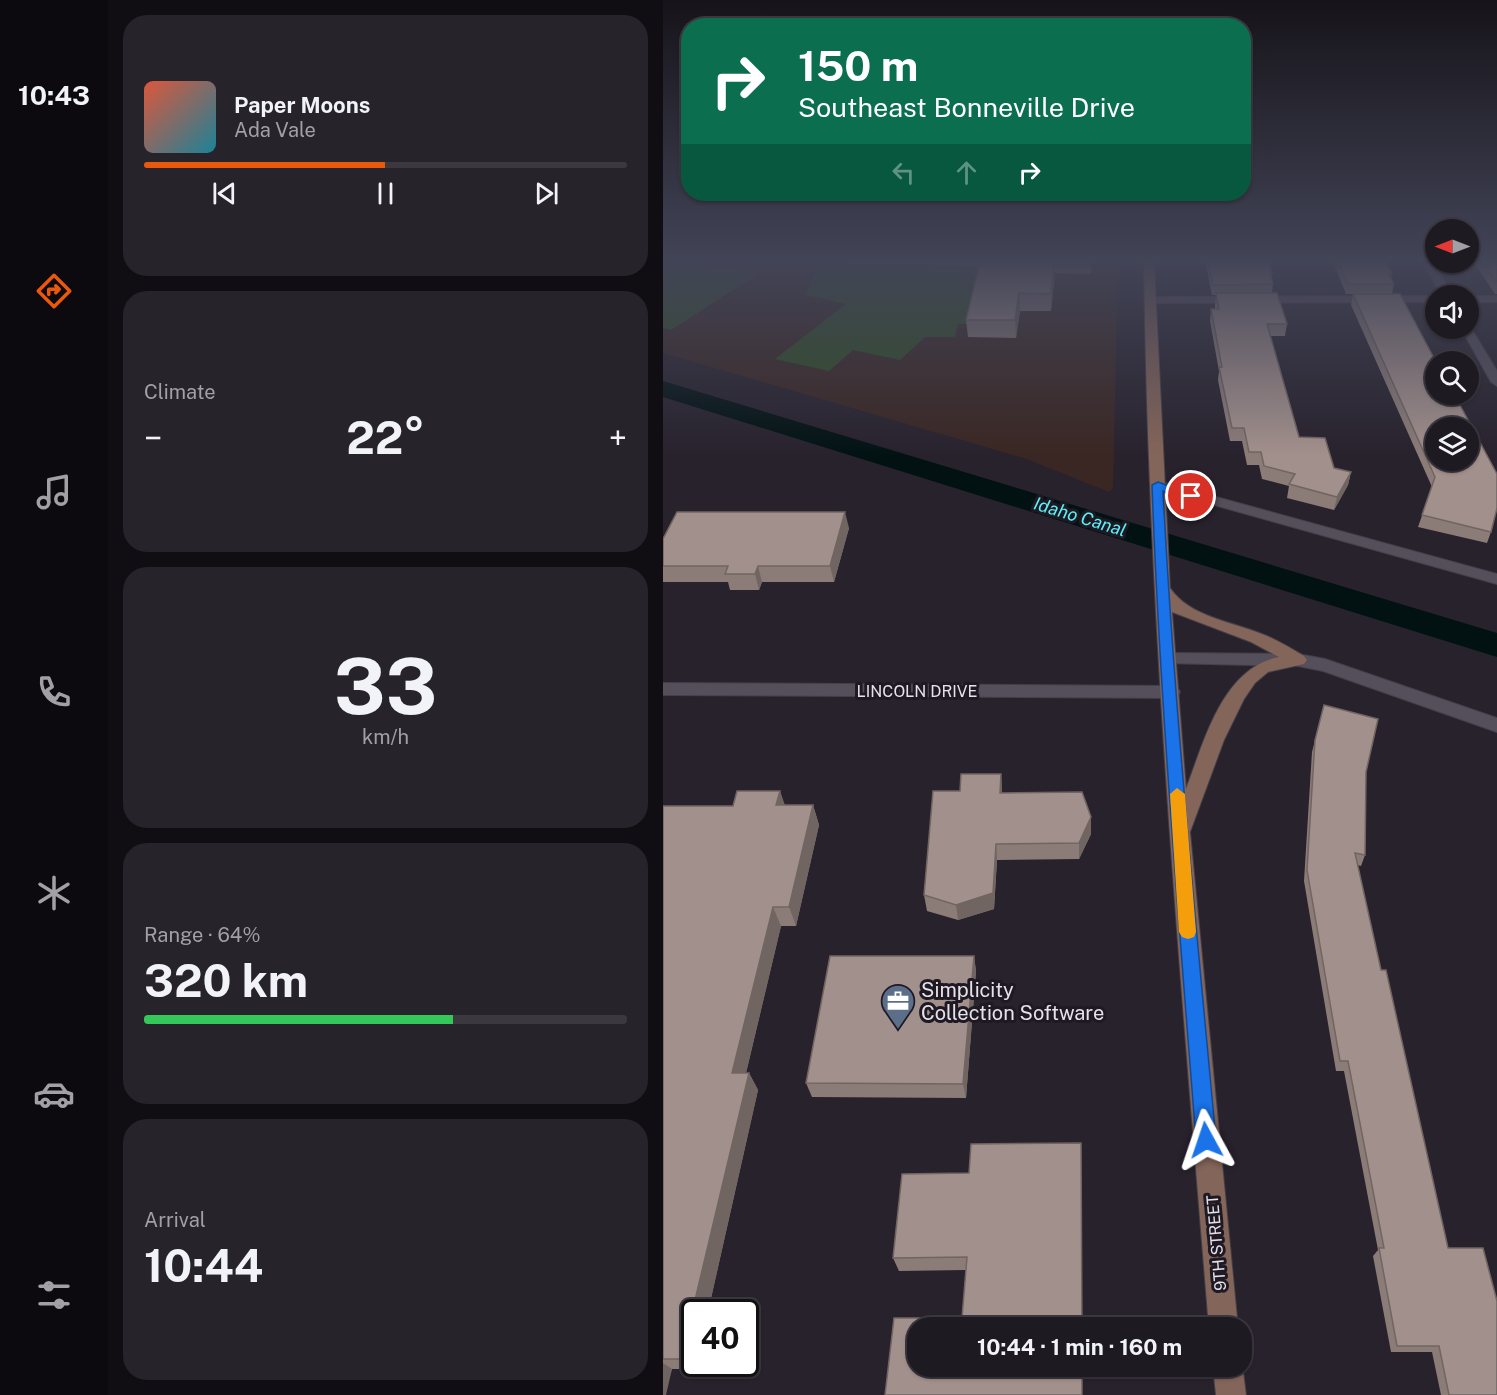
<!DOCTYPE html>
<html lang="en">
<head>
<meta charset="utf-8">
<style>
  body { margin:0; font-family:"Public Sans",sans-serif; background:#26232a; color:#f1f3f6; height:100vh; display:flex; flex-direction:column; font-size:22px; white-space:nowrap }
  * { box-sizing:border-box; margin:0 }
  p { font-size:20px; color:#a1a1a5 }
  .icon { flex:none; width:33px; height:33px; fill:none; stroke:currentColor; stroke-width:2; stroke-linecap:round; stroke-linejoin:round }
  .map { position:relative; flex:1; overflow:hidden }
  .details { display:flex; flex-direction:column; gap:15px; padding:15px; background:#100e13; width:555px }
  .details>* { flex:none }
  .top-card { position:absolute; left:18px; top:18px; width:570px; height:183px; border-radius:24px; box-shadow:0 2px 4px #0004,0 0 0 2px #3c3840; background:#0b6e4f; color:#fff; overflow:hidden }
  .needle { width:39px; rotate:270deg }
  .tools { position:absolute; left:762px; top:219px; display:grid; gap:12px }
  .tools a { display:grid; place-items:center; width:54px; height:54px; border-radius:50%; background:#1e1a22; box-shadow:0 2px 4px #0004,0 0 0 2px #3c3840; font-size:30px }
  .speed { position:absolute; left:18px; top:1299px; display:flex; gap:12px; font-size:30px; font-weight:700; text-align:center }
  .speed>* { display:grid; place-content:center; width:78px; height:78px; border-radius:50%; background:#1e1a22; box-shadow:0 2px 4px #0004,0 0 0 2px #3c3840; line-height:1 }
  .speed .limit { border:3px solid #111; border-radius:9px; background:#fff; color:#111 }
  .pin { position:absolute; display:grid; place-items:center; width:51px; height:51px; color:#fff; margin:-26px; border:3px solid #fff; border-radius:50%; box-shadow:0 2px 6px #0007 }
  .me { position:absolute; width:66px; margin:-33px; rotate:355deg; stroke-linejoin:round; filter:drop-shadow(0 0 4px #0008) }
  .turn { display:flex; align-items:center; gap:21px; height:126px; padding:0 18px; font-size:27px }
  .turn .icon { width:78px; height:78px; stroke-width:2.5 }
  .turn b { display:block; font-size:42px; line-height:51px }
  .lanes { display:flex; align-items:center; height:57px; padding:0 18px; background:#0003; justify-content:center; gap:30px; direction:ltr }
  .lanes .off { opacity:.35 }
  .big { font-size:45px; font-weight:700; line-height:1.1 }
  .details .widget { flex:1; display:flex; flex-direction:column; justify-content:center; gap:9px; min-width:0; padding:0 21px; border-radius:24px; background:#26232a }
  .details .dial { align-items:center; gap:0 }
  .dial b { font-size:78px; line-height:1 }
  .song { display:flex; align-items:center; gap:18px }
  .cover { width:72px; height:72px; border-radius:9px; background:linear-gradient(135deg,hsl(10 70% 55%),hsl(190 70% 35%)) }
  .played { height:6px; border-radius:3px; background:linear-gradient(90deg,#ea580c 50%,#3c3840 50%) }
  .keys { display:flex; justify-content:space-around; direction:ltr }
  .heat { display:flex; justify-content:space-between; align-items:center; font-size:33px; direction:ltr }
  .charge { height:9px; border-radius:4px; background:linear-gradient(90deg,#34c759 64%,#3c3840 0) }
  .trip { position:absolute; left:244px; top:1317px; width:345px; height:60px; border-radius:24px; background:#1e1a22; box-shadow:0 2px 4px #0004,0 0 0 2px #3c3840; font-weight:700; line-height:60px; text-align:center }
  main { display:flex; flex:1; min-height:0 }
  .tabs { display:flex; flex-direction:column; width:108px; justify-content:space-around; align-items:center; background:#0c0a0e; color:#a1a1a5 }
  .tabs .icon { width:42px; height:42px }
  .tabs .current { color:#ea580c }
  .tabs b { font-size:27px; color:#f1f3f6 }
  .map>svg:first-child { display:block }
</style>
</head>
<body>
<main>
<nav class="tabs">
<b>10:43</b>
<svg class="icon current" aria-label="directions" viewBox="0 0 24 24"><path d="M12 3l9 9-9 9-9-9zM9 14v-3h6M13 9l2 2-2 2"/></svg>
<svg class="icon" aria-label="music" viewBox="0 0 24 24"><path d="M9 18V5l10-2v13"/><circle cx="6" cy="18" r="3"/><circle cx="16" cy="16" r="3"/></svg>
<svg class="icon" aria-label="phone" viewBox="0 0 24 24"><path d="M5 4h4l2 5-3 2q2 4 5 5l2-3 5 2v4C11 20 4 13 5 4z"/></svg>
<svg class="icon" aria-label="climate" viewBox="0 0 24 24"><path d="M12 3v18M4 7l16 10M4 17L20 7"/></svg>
<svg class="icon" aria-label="car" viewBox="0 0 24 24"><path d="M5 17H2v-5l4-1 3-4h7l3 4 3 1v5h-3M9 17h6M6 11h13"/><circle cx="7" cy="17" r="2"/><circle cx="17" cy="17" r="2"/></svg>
<svg class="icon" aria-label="filters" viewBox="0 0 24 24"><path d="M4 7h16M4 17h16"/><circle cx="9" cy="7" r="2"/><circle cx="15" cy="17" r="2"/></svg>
</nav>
<section class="details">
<div class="widget">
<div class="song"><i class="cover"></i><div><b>Paper Moons</b><p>Ada Vale</p></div></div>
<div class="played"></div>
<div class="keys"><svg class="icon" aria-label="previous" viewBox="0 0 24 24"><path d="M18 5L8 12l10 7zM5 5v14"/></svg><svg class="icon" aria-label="pause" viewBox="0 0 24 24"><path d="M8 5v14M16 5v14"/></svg><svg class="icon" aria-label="next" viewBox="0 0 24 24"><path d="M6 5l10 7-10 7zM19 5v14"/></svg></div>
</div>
<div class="widget"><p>Climate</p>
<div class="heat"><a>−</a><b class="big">22°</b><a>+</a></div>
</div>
<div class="widget dial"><b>33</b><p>km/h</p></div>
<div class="widget"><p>Range · 64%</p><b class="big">320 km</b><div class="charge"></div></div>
<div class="widget"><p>Arrival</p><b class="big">10:44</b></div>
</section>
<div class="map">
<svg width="834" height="1395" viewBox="0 0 834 1395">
  <rect width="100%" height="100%" fill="#28222d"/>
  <!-- education -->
  <polygon fill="#3a2723" points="0,261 455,261 450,489 446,492 364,459 0,353"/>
  <!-- green -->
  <g fill="#304f22">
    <polygon points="0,261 31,261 95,274 8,330 0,328"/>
    <polygon points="157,264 321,266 309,324 295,324 292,337 262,337 237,360 190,350 166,371 112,359 183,304 142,295"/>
  </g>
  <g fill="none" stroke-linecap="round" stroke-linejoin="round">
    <!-- canal -->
    <polygon fill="#021213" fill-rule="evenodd" points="0,381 834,633 834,657 0,397"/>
    <!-- street casing -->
    <g stroke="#443f48" stroke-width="2">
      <g id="street">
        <polygon points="760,261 770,261 789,296 778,296"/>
        <polygon points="772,296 772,302 488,303 482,300 488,297"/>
        <rect x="806" y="296" width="28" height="6"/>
        <polygon points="806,325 834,371 834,386 828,382 798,328 806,328"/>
        <polygon points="495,481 834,574 834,584 490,488 490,482"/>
        <polygon points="506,653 635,654 662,659 834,718 834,732 660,671 635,666 500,663 497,659 500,655"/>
        <polygon points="0,683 508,686 514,687 517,692 514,697 508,698 0,695"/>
      </g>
    </g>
    <!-- secondary casing -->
    <g stroke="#443f48" stroke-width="2">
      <g id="secondary">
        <path d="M481 261H491L507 588C527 617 567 621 599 634 613 639 627 648 641 656L644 660 641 664 605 672 592 683 581 699 561 740 527 832 575 1328H546C517 972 485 617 481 261ZM509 612 588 642 616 657C559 668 541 742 523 789Z"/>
        <polygon points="579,1364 583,1395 553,1395 550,1366 579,1366"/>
      </g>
    </g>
    <!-- street -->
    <use href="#street" fill="#554e5b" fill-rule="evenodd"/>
    <!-- secondary -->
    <use href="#secondary" fill="#846559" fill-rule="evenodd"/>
  </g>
  <!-- wall -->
  <g fill="#8b7c78">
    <polygon points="184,261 428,261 428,274 392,273 388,311 357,311 353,338 305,337 303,320 316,266 185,264"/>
    <polygon points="542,261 605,261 609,273 609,278 610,284 609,293 624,324 622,336 607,336 636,437 671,468 688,472 685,485 671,510 624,498 626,486 599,479 596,465 584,465 579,441 567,441 555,380 556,371 547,321 548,309 552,309 552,305 553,295 549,295"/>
    <polygon points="665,261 723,261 729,274 728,278 731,284 729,294 683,294 670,262 666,262"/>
    <polygon points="810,261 834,261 834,294 832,294"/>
    <polygon points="690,294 828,532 824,543 755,527 769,487 688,305"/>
    <polygon points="186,528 171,582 99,582 96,590 67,590 65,582 0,582 0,539"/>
    <polygon points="661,705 703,772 702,855 698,866 694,865 718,970 785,1248 834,1395 778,1395 769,1352 728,1352 710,1256 715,1250 681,1071 673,1071 641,881 649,752"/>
    <polygon points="338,774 339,793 428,834 416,859 334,860 331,909 295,920 264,911 261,895"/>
    <polygon points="117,791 121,805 150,805 156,825 133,926 118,926 83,1073 86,1073 95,1090 32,1369 9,1369 0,1395 0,806 70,806"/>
    <polygon points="311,956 313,971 303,1098 149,1097 143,1083"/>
    <polygon points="239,1174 419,1395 299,1318 303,1270 236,1271 230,1258"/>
  </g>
  <!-- shaded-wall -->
  <g fill="#716562">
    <polygon points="391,261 392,273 388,311 388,294"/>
    <polygon points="356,293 357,311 353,338 352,320"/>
    <polygon points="688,472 685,485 671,510 674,497"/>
    <polygon points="182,512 186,528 171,582 167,566"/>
    <polygon points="95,566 99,582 96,590 92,574"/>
    <polygon points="338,774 339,790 338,809 337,793"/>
    <polygon points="117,791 124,811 113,805"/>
    <polygon points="150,805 156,825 133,926 126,907"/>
    <polygon points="428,817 428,834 416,859 416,843"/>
    <polygon points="333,844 334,860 331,909 295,920 293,905"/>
    <polygon points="110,907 118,926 79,1090 69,1073"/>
    <polygon points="311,956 313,971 303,1098 300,1084"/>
    <polygon points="86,1073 95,1090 45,1312 32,1312 32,1364 33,1364 32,1369 18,1359"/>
    <polygon points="0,1363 9,1369 3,1395 0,1395"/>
  </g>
  <!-- building -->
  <g fill="#a2908c" stroke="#716562" stroke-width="1.5" fill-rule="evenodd">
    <polygon points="317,261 391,261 388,294 356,293 352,320 303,320"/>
    <polygon points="545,261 605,261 609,273 607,273 610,284 550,285"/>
    <polygon points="675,261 723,261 729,274 726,274 731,284 685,284"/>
    <polygon points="819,261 834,261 834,282"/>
    <polygon points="553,293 614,293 624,324 604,324 636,437 662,438 671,468 688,472 674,497 626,484 632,474 601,466 598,452 586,452 581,428 569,428 556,367 559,367 548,309 556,309"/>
    <path d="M690 294H737L773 362 772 394H791L834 474V508L828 532 759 515 772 477ZM772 428H806V460H772Z"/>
    <polygon points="14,512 182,512 167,566 95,566 92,574 62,574 65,566 0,566 0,539"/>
    <polygon points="661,705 715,719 703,772 702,855 692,853 718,970 723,970 785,1248 820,1248 834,1301 834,1395 786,1395 776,1346 734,1346 716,1248 721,1248 685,1061 677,1061 644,870 652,740"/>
    <polygon points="298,774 338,774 337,793 419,792 428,817 416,843 333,844 330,893 293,905 261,895 270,791 297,791"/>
    <polygon points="74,791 117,791 113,805 150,805 126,907 110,907 69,1073 86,1073 18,1359 0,1359 0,806 70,806"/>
    <polygon points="167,956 311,956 300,1084 143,1083"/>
    <polygon points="418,1143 419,1328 255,1328 255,1366 419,1366 419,1395 222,1395 231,1318 299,1318 304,1257 230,1258 239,1174 306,1173 308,1144"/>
  </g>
  <!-- sky -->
  <linearGradient id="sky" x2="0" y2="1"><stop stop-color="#161319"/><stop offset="0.57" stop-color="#424457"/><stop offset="1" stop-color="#424457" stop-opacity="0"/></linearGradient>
  <rect width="834" height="456" fill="url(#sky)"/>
  <!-- route -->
  <path fill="#1a73e8" stroke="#114b97" stroke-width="1.5" d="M495 482 533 496 528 499 500 491C511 707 533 924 553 1140L550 1147 543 1150 536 1147 533 1140C516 922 497 704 489 485Z"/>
  <!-- slow -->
  <polygon fill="#f59e0b" points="514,788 522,794 533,932 531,937 525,939 519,937 516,932 507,794"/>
  <!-- icons -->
  <defs>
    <g id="office-pin" transform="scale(1.725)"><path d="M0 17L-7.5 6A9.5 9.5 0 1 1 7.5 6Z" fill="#5c6f8a" stroke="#1f1923"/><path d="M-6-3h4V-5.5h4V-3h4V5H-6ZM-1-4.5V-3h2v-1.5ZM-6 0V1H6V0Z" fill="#fff"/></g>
  </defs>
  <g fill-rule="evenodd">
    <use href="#office-pin" x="235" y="1001"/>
  </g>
  <g text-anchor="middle" stroke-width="6" stroke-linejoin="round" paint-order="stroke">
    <!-- street labels -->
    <g font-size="16" fill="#e7e2ea" stroke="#1f1923">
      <text x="254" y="697">LINCOLN DRIVE</text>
      <text transform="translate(553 1243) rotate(-95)" y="6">9TH STREET</text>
    </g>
    <!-- water labels -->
    <g font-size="18" font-style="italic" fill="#5bf2f7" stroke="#1f1923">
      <text transform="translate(417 517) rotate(17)" y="6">Idaho Canal</text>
    </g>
    <!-- near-poi labels -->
    <g font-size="20" fill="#e7e2ea" stroke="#1f1923" text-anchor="start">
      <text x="258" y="997">Simplicity<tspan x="258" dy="23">Collection Software</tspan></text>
    </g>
  </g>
</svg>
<div class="tools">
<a><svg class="needle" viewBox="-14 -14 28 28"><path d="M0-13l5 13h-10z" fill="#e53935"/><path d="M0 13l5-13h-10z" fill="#a1a1a5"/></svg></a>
<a><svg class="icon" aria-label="sound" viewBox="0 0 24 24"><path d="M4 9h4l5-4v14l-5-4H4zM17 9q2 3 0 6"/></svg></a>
<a><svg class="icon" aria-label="search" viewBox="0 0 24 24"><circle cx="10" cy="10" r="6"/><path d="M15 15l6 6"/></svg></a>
<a><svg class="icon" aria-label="layers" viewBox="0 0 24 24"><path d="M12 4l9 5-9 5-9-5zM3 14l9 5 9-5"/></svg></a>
</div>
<div class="speed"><div class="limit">40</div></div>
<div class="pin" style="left:528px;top:496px;background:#d93025"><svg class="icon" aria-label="arrive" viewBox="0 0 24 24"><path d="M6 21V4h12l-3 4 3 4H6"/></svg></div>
<svg class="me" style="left:543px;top:1140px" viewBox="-20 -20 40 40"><path d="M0-17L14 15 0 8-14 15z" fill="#1a73e8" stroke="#fff" stroke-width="4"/></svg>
<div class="trip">10:44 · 1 min · 160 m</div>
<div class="top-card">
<div class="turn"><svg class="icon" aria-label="right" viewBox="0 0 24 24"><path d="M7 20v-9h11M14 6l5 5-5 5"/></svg><div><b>150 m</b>Southeast Bonneville Drive</div></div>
<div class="lanes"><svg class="icon off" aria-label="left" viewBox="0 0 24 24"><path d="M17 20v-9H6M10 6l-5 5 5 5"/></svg><svg class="icon off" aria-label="ahead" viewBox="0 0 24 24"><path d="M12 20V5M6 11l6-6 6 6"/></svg><svg class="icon" aria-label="right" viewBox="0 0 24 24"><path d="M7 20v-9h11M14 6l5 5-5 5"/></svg></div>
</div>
</div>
</main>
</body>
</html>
